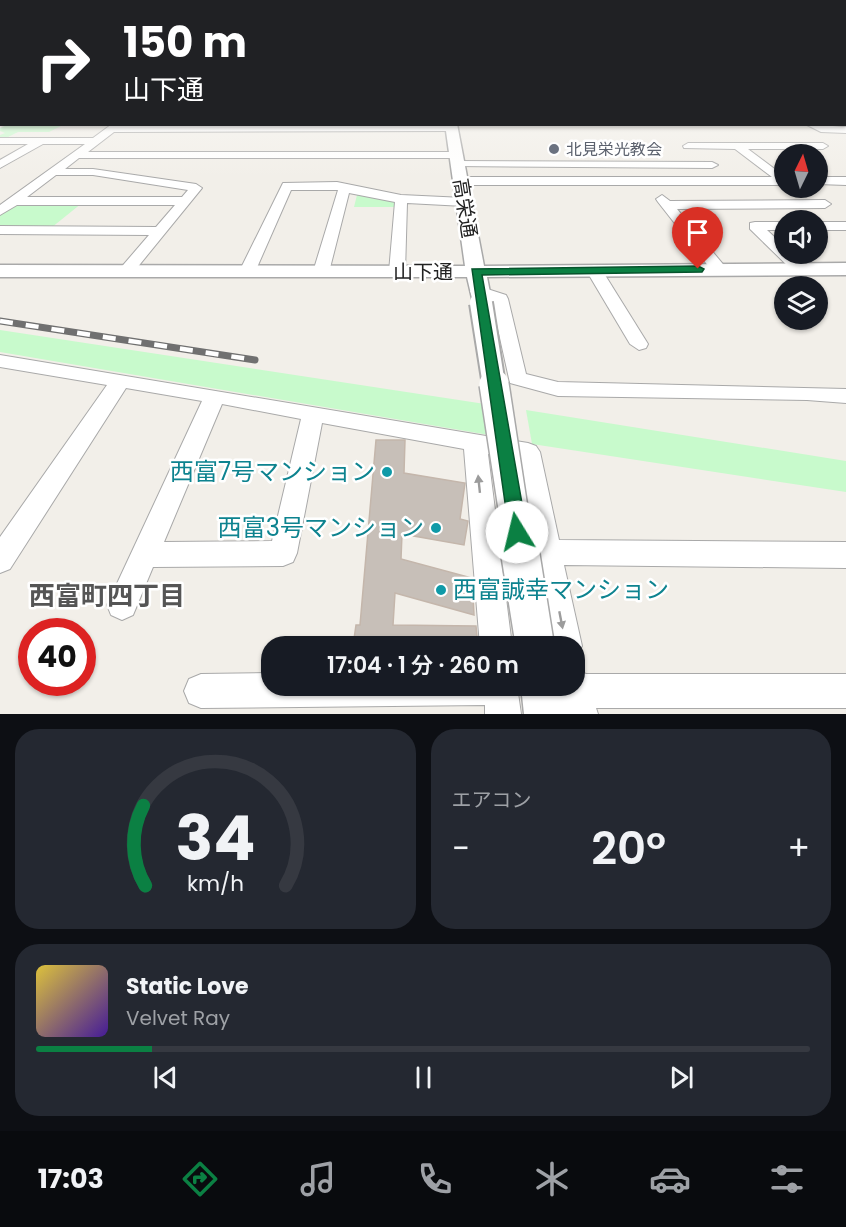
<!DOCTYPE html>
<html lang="ja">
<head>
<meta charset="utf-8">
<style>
  body { margin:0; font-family:Poppins,"Noto Sans JP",sans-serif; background:#242831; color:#f1f3f6; height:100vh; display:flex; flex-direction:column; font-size:22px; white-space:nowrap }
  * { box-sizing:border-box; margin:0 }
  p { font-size:20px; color:#9ea1a6 }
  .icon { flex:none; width:33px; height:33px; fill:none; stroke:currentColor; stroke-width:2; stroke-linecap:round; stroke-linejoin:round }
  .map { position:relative; height:714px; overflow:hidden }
  .side { display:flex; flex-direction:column; gap:15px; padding:15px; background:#0d0f14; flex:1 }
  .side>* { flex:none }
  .banner { position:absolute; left:0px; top:0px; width:846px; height:126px; box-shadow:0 2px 4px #0004; background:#202124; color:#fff; overflow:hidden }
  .needle { width:39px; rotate:5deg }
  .tools { position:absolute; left:774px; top:144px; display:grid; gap:12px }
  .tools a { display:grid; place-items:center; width:54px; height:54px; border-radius:50%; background:#171b24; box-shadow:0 2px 4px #0004; font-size:30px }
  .speed { position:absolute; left:18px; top:618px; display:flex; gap:12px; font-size:30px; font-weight:700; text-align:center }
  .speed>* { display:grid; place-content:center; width:78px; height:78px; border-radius:50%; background:#171b24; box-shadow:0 2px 4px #0004; line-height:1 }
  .speed .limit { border:9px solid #d22; background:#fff; color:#111 }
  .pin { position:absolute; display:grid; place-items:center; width:51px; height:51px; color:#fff; margin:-62px -26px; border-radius:50% 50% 50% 0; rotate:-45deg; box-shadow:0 0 6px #0007 }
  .pin .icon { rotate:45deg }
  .me { position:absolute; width:66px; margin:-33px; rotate:351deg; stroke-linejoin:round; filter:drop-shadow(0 0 4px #0008) }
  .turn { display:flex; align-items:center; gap:21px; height:126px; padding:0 24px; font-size:27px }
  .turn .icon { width:78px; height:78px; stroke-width:2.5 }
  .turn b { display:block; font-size:42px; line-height:51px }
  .big { font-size:45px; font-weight:600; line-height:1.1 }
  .side .card { flex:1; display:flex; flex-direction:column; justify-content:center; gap:9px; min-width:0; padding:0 21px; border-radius:24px; background:#242831 }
  .side .dial { align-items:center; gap:0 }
  .dial svg { height:156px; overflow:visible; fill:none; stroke:#363941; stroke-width:7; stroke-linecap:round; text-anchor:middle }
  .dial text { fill:#f1f3f6; stroke:none }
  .song { display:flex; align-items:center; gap:18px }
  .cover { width:72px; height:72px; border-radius:9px; background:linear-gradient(135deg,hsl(50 70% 55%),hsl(260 70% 35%)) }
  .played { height:6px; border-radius:3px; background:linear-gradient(90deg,#0b8043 15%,#363941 15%) }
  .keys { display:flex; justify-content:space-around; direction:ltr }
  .heat { display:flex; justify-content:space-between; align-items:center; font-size:33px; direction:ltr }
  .side .tiles { flex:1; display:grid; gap:15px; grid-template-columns:1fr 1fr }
  .card:last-child { grid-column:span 2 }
  .trip { position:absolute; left:261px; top:636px; width:324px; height:60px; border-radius:24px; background:#171b24; box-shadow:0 2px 4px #0004; font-weight:600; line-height:60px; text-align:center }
  .tabs { display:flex; height:96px; justify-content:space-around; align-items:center; background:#090b0e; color:#9ea1a6 }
  .tabs .icon { width:42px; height:42px }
  .tabs .active { color:#0b8043 }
  .tabs b { font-size:27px; color:#f1f3f6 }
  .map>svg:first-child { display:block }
</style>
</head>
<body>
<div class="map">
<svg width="846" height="714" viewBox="0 0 846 714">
  <rect width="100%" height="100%" fill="#f2efe9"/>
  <!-- park -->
  <g fill="#c8facc">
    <polygon points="7,125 119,125 63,125 49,132 18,132 0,141 0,135 5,133 0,131 0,128"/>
    <polygon points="357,195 397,201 398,207 354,207"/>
    <polygon points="18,203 82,203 51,228 0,228 0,215"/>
    <polygon points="0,330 485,404 489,435 0,352"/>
    <polygon points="526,410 846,461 846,492 532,444"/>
  </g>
  <!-- building -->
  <polygon fill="#c7bfb8" stroke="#c4b6ab" stroke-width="1.5" points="376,440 405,440 404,473 465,483 460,519 468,521 464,545 402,534 401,559 472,578 474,615 395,593 393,625 476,626 478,646 353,646 356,625 360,625"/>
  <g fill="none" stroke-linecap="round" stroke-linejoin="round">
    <!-- minor casing -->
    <g stroke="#a9a9a9" stroke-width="2">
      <g id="minor">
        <polygon points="0,86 2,86 0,91"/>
        <rect x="844" y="97" width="2" height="4"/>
        <rect x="844" y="110" width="2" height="6"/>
        <polygon points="2,112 2,118 0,119 0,113"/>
        <path d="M112 124 452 125 457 128 452 131 114 132 88 152H457L462 155 457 158H79L65 169H93L196 184 202 188 132 274 126 276 118 271 149 235 0 234V226L156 227 175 205H17L0 215V205L85 144H43L0 168V160L28 144H0V138H93ZM56 175H93L188 190 182 197H27Z"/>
        <polygon points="805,124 846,127 846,133 821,132"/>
        <polygon points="688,143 823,143 828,146 823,149 748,149 784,176 784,185 461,185 455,181 461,177 772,177 735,149 684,148 683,146"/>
        <polygon points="458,161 712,162 718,165 712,168 454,166 454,162"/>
        <polygon points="818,177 846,177 846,185 818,184"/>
        <polygon points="337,182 401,195 464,198 470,202 464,206 407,203 405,272 397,277 389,272 395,202 349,193 329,272 321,277 313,272 338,190 291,190 255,272 247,277 241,275 239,272 283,183"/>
        <polygon points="662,195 670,201 825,200 831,204 825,208 677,209 727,269 719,274 713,272 658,202 656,199"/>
        <polygon points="755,222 784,222 784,230 767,230 784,246 784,254 792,254 808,269 806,272 794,272 750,229 750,223"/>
        <rect x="818" y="222" width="28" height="8"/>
        <polygon points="594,265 600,267 648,344 646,348 639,350 630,344 586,270"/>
        <polygon points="478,286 506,295 508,299 526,374 558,382 846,389 846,403 807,400 558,396 510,383 492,302 472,295 470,291"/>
        <path d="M0 355 528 443 536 446 540 452 559 540 846 542V568L564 565 582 646 574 659V646H550L517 459 488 454 512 646H480L464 449 322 423 297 553 293 562 283 566 153 567 133 615 122 620 111 615 107 605 202 401 126 388 10 569 0 573V537L107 385 0 367ZM222 404 301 419 272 541 164 542Z"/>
        <polygon points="574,669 586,674 846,674 846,708 596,708 598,714 562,714 557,686 574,686"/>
        <polygon points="272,673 272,686 517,686 521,714 485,714 485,705 201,708 189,703 184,691 189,679 201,674"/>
      </g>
    </g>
    <!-- tertiary casing -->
    <g stroke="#a9a9a9" stroke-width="3">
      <g id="tertiary">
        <polygon points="445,124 457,124 484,266 846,263 846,275 487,277 492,303 488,307 474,307 467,277 0,277 0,265 465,266"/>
        <polygon points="521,686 563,686 568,714 524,714"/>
      </g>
    </g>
    <!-- minor -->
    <use href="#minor" fill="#fff" fill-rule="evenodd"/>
    <!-- tertiary -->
    <use href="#tertiary" fill="#fff" fill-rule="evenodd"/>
    <!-- rail casing -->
    <g stroke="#707070" stroke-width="7">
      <polyline id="rail" points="0,321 255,360"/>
    </g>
    <!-- rail -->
    <use href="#rail" stroke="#fff" stroke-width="4.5" stroke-dasharray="13" stroke-linecap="butt"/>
    <!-- tertiary-bridge-far2 casing -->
    <g stroke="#a9a9a9" stroke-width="26" stroke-linecap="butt">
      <polyline id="tertiary-bridge-far2" points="481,303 494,385"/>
    </g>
    <!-- tertiary-bridge-far1 casing -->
    <g stroke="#a9a9a9" stroke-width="32" stroke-linecap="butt">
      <polyline id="tertiary-bridge-far1" points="494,384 516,528"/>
    </g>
    <!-- tertiary-bridge casing -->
    <g stroke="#a9a9a9" stroke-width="41" stroke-linecap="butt">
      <polyline id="tertiary-bridge" points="516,527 535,646"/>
    </g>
    <!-- tertiary-bridge-far2 -->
    <use href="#tertiary-bridge-far2" stroke="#fff" stroke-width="22"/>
    <!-- tertiary-bridge-far1 -->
    <use href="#tertiary-bridge-far1" stroke="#fff" stroke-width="29"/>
    <!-- tertiary-bridge -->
    <use href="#tertiary-bridge" stroke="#fff" stroke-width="38"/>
  </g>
  <!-- one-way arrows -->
  <defs><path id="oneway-solid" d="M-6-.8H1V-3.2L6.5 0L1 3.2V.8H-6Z" transform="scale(1.5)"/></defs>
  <g fill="#9c9c9c">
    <use href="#oneway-solid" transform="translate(479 484) rotate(-96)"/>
    <use href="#oneway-solid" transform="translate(561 620) rotate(79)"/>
  </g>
  <!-- sky -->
  <linearGradient id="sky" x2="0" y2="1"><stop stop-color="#8fc0e4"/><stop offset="0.44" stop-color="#f9f8f5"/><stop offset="1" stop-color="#f9f8f5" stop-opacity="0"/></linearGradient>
  <rect width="846" height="177" fill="url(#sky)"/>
  <!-- route -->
  <polygon fill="#0b8043" stroke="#07532c" stroke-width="1.5" points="698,266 704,269 702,272 482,275 527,532 524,538 517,540 510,538 472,269"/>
  <!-- markers -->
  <circle fill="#6b7280" stroke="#fff" stroke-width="2" cx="554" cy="149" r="6"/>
  <g fill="#0f9aa8" stroke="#fff" stroke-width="2">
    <circle cx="387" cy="472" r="6"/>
    <circle cx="436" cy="528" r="6"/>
    <circle cx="441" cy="590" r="6"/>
  </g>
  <g text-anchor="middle" stroke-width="5" stroke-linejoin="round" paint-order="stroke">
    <!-- far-worship labels -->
    <g font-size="16" fill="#5b616d" stroke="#fff" text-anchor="start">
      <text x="566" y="155">北見栄光教会</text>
    </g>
    <!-- street labels -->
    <g font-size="20" fill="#222" stroke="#fff">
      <text transform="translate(465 208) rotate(81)" y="7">高栄通</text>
      <text x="423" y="279">山下通</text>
    </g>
    <!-- near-culture labels -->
    <g font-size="24" fill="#0d838f" stroke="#fff" text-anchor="end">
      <text x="375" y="480">西富7号マンション</text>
      <text x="424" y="536">西富3号マンション</text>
      <text x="453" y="598" text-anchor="start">西富誠幸マンション</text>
    </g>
    <!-- near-neighbourhood labels -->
    <g font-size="26" font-weight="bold" fill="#555" stroke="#fff">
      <text x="107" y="605">西富町四丁目</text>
    </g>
  </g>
</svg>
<div class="tools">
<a><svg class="needle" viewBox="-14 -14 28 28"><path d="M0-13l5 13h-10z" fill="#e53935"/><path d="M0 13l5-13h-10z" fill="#9ea1a6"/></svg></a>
<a><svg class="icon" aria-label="sound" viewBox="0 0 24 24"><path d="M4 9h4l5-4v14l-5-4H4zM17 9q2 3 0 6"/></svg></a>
<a><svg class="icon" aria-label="layers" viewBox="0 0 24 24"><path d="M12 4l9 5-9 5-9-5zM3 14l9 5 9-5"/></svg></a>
</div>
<div class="speed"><div class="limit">40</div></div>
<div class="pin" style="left:698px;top:269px;background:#d93025"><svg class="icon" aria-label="arrive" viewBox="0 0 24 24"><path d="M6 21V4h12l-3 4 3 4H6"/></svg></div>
<svg class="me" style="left:517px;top:532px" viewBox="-20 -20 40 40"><circle r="19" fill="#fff"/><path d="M0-13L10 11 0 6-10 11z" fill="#0b8043"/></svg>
<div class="trip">17:04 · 1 分 · 260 m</div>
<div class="banner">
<div class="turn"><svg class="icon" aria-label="right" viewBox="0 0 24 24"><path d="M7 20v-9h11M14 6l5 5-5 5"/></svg><div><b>150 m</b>山下通</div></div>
</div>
</div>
<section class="side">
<div class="tiles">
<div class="card dial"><svg viewBox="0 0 100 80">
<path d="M14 69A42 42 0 1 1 86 69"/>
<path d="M14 69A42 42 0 0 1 13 28" stroke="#0b8043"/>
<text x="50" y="56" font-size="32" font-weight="700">34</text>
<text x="50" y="72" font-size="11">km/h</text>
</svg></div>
<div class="card"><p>エアコン</p>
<div class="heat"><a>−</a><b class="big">20°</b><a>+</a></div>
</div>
<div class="card">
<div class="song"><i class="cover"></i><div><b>Static Love</b><p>Velvet Ray</p></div></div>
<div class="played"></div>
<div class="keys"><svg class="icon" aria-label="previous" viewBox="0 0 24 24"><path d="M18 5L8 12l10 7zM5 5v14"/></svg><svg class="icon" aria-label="pause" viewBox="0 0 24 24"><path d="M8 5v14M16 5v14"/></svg><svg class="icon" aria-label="next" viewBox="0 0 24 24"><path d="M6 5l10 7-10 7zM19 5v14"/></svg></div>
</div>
</div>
</section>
<nav class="tabs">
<b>17:03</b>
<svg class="icon active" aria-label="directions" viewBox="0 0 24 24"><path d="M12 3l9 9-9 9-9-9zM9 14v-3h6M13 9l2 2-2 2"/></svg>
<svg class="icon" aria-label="music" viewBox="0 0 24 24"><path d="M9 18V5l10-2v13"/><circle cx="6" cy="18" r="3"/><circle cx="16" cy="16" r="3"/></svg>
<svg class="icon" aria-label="phone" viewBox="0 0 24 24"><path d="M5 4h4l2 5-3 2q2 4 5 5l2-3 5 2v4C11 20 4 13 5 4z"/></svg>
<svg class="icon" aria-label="climate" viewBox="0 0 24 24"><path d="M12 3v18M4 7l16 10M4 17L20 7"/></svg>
<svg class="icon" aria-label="car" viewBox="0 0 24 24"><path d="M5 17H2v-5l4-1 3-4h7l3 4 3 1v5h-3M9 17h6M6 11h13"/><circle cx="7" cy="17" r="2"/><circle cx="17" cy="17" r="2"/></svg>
<svg class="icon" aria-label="filters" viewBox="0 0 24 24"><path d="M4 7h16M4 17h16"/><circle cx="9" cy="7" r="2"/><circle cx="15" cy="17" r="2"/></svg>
</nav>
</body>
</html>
